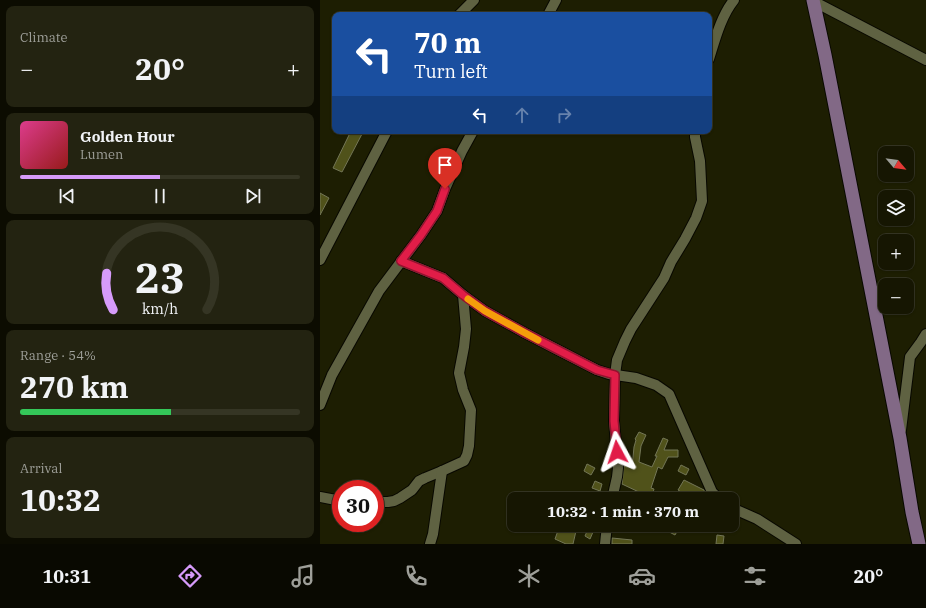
<!DOCTYPE html>
<html lang="en">
<head>
<meta charset="utf-8">
<style>
  body { margin:0; font-family:"IBM Plex Serif",serif; background:#232311; color:#f1f3f6; height:100vh; display:flex; flex-direction:column; font-size:15px; white-space:nowrap }
  * { box-sizing:border-box; margin:0 }
  p { font-size:13px; color:#9e9f99 }
  .icon { flex:none; width:22px; height:22px; fill:none; stroke:currentColor; stroke-width:2; stroke-linecap:round; stroke-linejoin:round }
  .map { position:relative; flex:1; overflow:hidden }
  .side { display:flex; flex-direction:column; gap:6px; padding:6px; background:#0c0c01; width:320px }
  .side>* { flex:none }
  .top-card { position:absolute; left:12px; top:12px; width:380px; height:122px; border-radius:8px; box-shadow:0 1px 3px #0004,0 0 0 1px #353524; background:#1a4fa0; color:#fff; overflow:hidden }
  .needle { width:26px; rotate:119deg }
  .buttons { position:absolute; left:558px; top:146px; display:grid; gap:8px }
  .buttons a { display:grid; place-items:center; width:36px; height:36px; border-radius:8px; background:#161602; box-shadow:0 1px 3px #0004,0 0 0 1px #353524; font-size:20px }
  .speed { position:absolute; left:12px; top:480px; display:flex; gap:8px; font-size:20px; font-weight:700; text-align:center }
  .speed>* { display:grid; place-content:center; width:52px; height:52px; border-radius:50%; background:#161602; box-shadow:0 1px 3px #0004,0 0 0 1px #353524; line-height:1 }
  .speed .limit { border:6px solid #d22; background:#fff; color:#111 }
  .pin { position:absolute; display:grid; place-items:center; width:34px; height:34px; color:#fff; margin:-41px -17px; border-radius:50% 50% 50% 0; rotate:-45deg; box-shadow:0 0 4px #0007 }
  .pin .icon { rotate:45deg }
  .me { position:absolute; width:44px; margin:-22px; rotate:355deg; stroke-linejoin:round; filter:drop-shadow(0 0 3px #0008) }
  .turn { display:flex; align-items:center; gap:14px; height:84px; padding:0 16px; font-size:18px }
  .turn .icon { width:52px; height:52px; stroke-width:2.5 }
  .turn b { display:block; font-size:28px; line-height:34px }
  .lanes { display:flex; align-items:center; height:38px; padding:0 16px; background:#0003; justify-content:center; gap:20px; direction:ltr }
  .lanes .off { opacity:.35 }
  .big { font-size:30px; font-weight:800; line-height:1.1 }
  .side .widget { flex:1; display:flex; flex-direction:column; justify-content:center; gap:6px; min-width:0; padding:0 14px; border-radius:8px; background:#232311 }
  .side .dial { align-items:center; gap:0 }
  .dial svg { height:104px; overflow:visible; fill:none; stroke:#353524; stroke-width:7; stroke-linecap:round; text-anchor:middle }
  .dial text { fill:#f1f3f6; stroke:none }
  .song { display:flex; align-items:center; gap:12px }
  .cover { width:48px; height:48px; border-radius:6px; background:linear-gradient(135deg,hsl(330 70% 55%),hsl(0 70% 35%)) }
  .played { height:4px; border-radius:2px; background:linear-gradient(90deg,#d69bfa 50%,#353524 50%) }
  .keys { display:flex; justify-content:space-around; direction:ltr }
  .heat { display:flex; justify-content:space-between; align-items:center; font-size:22px; direction:ltr }
  .charge { height:6px; border-radius:3px; background:linear-gradient(90deg,#34c759 54%,#353524 0) }
  .trip { position:absolute; left:187px; top:492px; width:232px; height:40px; border-radius:8px; background:#161602; box-shadow:0 1px 3px #0004,0 0 0 1px #353524; font-weight:800; line-height:40px; text-align:center }
  .menu { display:flex; height:64px; justify-content:space-around; align-items:center; background:#090901; color:#9e9f99 }
  .menu .icon { width:28px; height:28px }
  .menu .active { color:#d69bfa }
  .menu b { font-size:18px; color:#f1f3f6 }
  main { display:flex; flex:1; min-height:0 }
  .map>svg:first-child { display:block }
</style>
</head>
<body>
<main>
<section class="side">
<div class="widget"><p>Climate</p>
<div class="heat"><a>−</a><b class="big">20°</b><a>+</a></div>
</div>
<div class="widget">
<div class="song"><i class="cover"></i><div><b>Golden Hour</b><p>Lumen</p></div></div>
<div class="played"></div>
<div class="keys"><svg class="icon" aria-label="previous" viewBox="0 0 24 24"><path d="M18 5L8 12l10 7zM5 5v14"/></svg><svg class="icon" aria-label="pause" viewBox="0 0 24 24"><path d="M8 5v14M16 5v14"/></svg><svg class="icon" aria-label="next" viewBox="0 0 24 24"><path d="M6 5l10 7-10 7zM19 5v14"/></svg></div>
</div>
<div class="widget dial"><svg viewBox="0 0 100 80">
<path d="M14 69A42 42 0 1 1 86 69"/>
<path d="M14 69A42 42 0 0 1 9 41" stroke="#d69bfa"/>
<text x="50" y="56" font-size="32" font-weight="700">23</text>
<text x="50" y="72" font-size="11">km/h</text>
</svg></div>
<div class="widget"><p>Range · 54%</p><b class="big">270 km</b><div class="charge"></div></div>
<div class="widget"><p>Arrival</p><b class="big">10:32</b></div>
</section>
<div class="map">
<svg width="606" height="544" viewBox="0 0 606 544">
  <rect width="100%" height="100%" fill="#1d1e02"/>
  <!-- building -->
  <g fill="#50521a" stroke="#737656">
    <polygon points="31,131 36,131 42,134 22,172 13,168"/>
    <polygon points="0,193 9,198 0,215"/>
    <polygon points="319,432 326,435 321,446 319,462 332,467 337,456 335,456 343,438 348,440 344,450 358,450 358,457 348,457 342,469 338,467 331,488 334,489 332,496 328,495 326,499 318,499 321,493 302,484 304,465 312,468 314,447 316,440 315,439"/>
    <polygon points="267,464 275,468 271,475 264,471"/>
    <polygon points="361,465 369,469 366,475 358,471"/>
    <polygon points="364,480 384,490 386,494 384,499 367,499 362,496 363,493 358,490"/>
    <polygon points="275,481 282,484 280,491 272,488"/>
    <polygon points="240,525 256,525 253,530 256,531 253,544 246,544 235,539"/>
    <polygon points="293,525 308,525 304,532 293,527"/>
    <polygon points="336,525 354,525 359,528 355,535"/>
    <polygon points="268,529 273,532 270,539 265,536"/>
    <polygon points="397,535 404,536 403,544 396,544"/>
    <polygon points="292,538 312,540 312,544 292,544"/>
  </g>
  <g fill="none" stroke-linecap="round" stroke-linejoin="round">
    <!-- minor casing -->
    <g stroke="#080800" stroke-width="12">
      <g id="minor">
        <polyline points="494,0 493,1 606,60"/>
        <polyline points="139,15 154,0"/>
        <polyline points="228,15 236,0"/>
        <path d="M389 59C395 40 401 16 414 0"/>
        <polyline points="0,260 67,131"/>
        <polyline points="81,261 123,278 143,295 165,311 205,333 277,370 289,374 316,378 336,385 349,394 392,492 399,499"/>
        <polyline points="0,405 12,375 59,291 101,235 117,211 125,189 142,151 153,131"/>
        <polyline points="581,430 590,357 601,342 606,334"/>
        <polyline points="0,497 21,501"/>
        <polyline points="292,499 297,477 298,468 294,421 295,375 297,360 305,341 311,329 344,278 351,262 365,239 376,218 382,201 380,161 375,137 375,131"/>
        <polyline points="55,502 68,502 74,501 80,498 92,490 99,481 105,478 122,471 144,461 147,455 149,446 151,410 143,390 139,373 144,347 146,329 143,295"/>
        <polyline points="412,508 437,519 476,544"/>
        <polyline points="110,544 113,534 122,471"/>
        <polyline points="285,544 287,525"/>
      </g>
    </g>
    <!-- major casing -->
    <g stroke="#080800" stroke-width="15">
      <polyline id="major" points="493,0 505,55 580,438 592,512 599,544"/>
    </g>
    <!-- minor -->
    <use href="#minor" stroke="#5f6242" stroke-width="10"/>
    <!-- major -->
    <use href="#major" stroke="#826986" stroke-width="13"/>
  </g>
  <g fill="none" stroke-linecap="round" stroke-linejoin="round">
    <!-- route casing -->
    <g stroke="#92132f" stroke-width="10">
      <polyline id="route" points="125,189 117,211 101,235 81,261 123,278 143,295 165,311 205,333 277,370 295,375 294,421 297,452"/>
    </g>
    <!-- route -->
    <use href="#route" stroke="#e11d48" stroke-width="7"/>
    <!-- slow -->
    <polyline stroke="#f59e0b" stroke-width="7" points="148,299 165,311 218,340"/>
  </g>
</svg>
<div class="buttons">
<a><svg class="needle" viewBox="-14 -14 28 28"><path d="M0-13l5 13h-10z" fill="#e53935"/><path d="M0 13l5-13h-10z" fill="#9e9f99"/></svg></a>
<a><svg class="icon" aria-label="layers" viewBox="0 0 24 24"><path d="M12 4l9 5-9 5-9-5zM3 14l9 5 9-5"/></svg></a>
<a>+</a>
<a>−</a>
</div>
<div class="speed"><div class="limit">30</div></div>
<div class="pin" style="left:125px;top:189px;background:#d93025"><svg class="icon" aria-label="arrive" viewBox="0 0 24 24"><path d="M6 21V4h12l-3 4 3 4H6"/></svg></div>
<svg class="me" style="left:297px;top:452px" viewBox="-20 -20 40 40"><path d="M0-17L14 15 0 8-14 15z" fill="#e11d48" stroke="#fff" stroke-width="4"/></svg>
<div class="trip">10:32 · 1 min · 370 m</div>
<div class="top-card">
<div class="turn"><svg class="icon" aria-label="left" viewBox="0 0 24 24"><path d="M17 20v-9H6M10 6l-5 5 5 5"/></svg><div><b>70 m</b>Turn left</div></div>
<div class="lanes"><svg class="icon" aria-label="left" viewBox="0 0 24 24"><path d="M17 20v-9H6M10 6l-5 5 5 5"/></svg><svg class="icon off" aria-label="ahead" viewBox="0 0 24 24"><path d="M12 20V5M6 11l6-6 6 6"/></svg><svg class="icon off" aria-label="right" viewBox="0 0 24 24"><path d="M7 20v-9h11M14 6l5 5-5 5"/></svg></div>
</div>
</div>
</main>
<nav class="menu">
<b>10:31</b>
<svg class="icon active" aria-label="directions" viewBox="0 0 24 24"><path d="M12 3l9 9-9 9-9-9zM9 14v-3h6M13 9l2 2-2 2"/></svg>
<svg class="icon" aria-label="music" viewBox="0 0 24 24"><path d="M9 18V5l10-2v13"/><circle cx="6" cy="18" r="3"/><circle cx="16" cy="16" r="3"/></svg>
<svg class="icon" aria-label="phone" viewBox="0 0 24 24"><path d="M5 4h4l2 5-3 2q2 4 5 5l2-3 5 2v4C11 20 4 13 5 4z"/></svg>
<svg class="icon" aria-label="climate" viewBox="0 0 24 24"><path d="M12 3v18M4 7l16 10M4 17L20 7"/></svg>
<svg class="icon" aria-label="car" viewBox="0 0 24 24"><path d="M5 17H2v-5l4-1 3-4h7l3 4 3 1v5h-3M9 17h6M6 11h13"/><circle cx="7" cy="17" r="2"/><circle cx="17" cy="17" r="2"/></svg>
<svg class="icon" aria-label="filters" viewBox="0 0 24 24"><path d="M4 7h16M4 17h16"/><circle cx="9" cy="7" r="2"/><circle cx="15" cy="17" r="2"/></svg>
<b>20°</b>
</nav>
</body>
</html>
